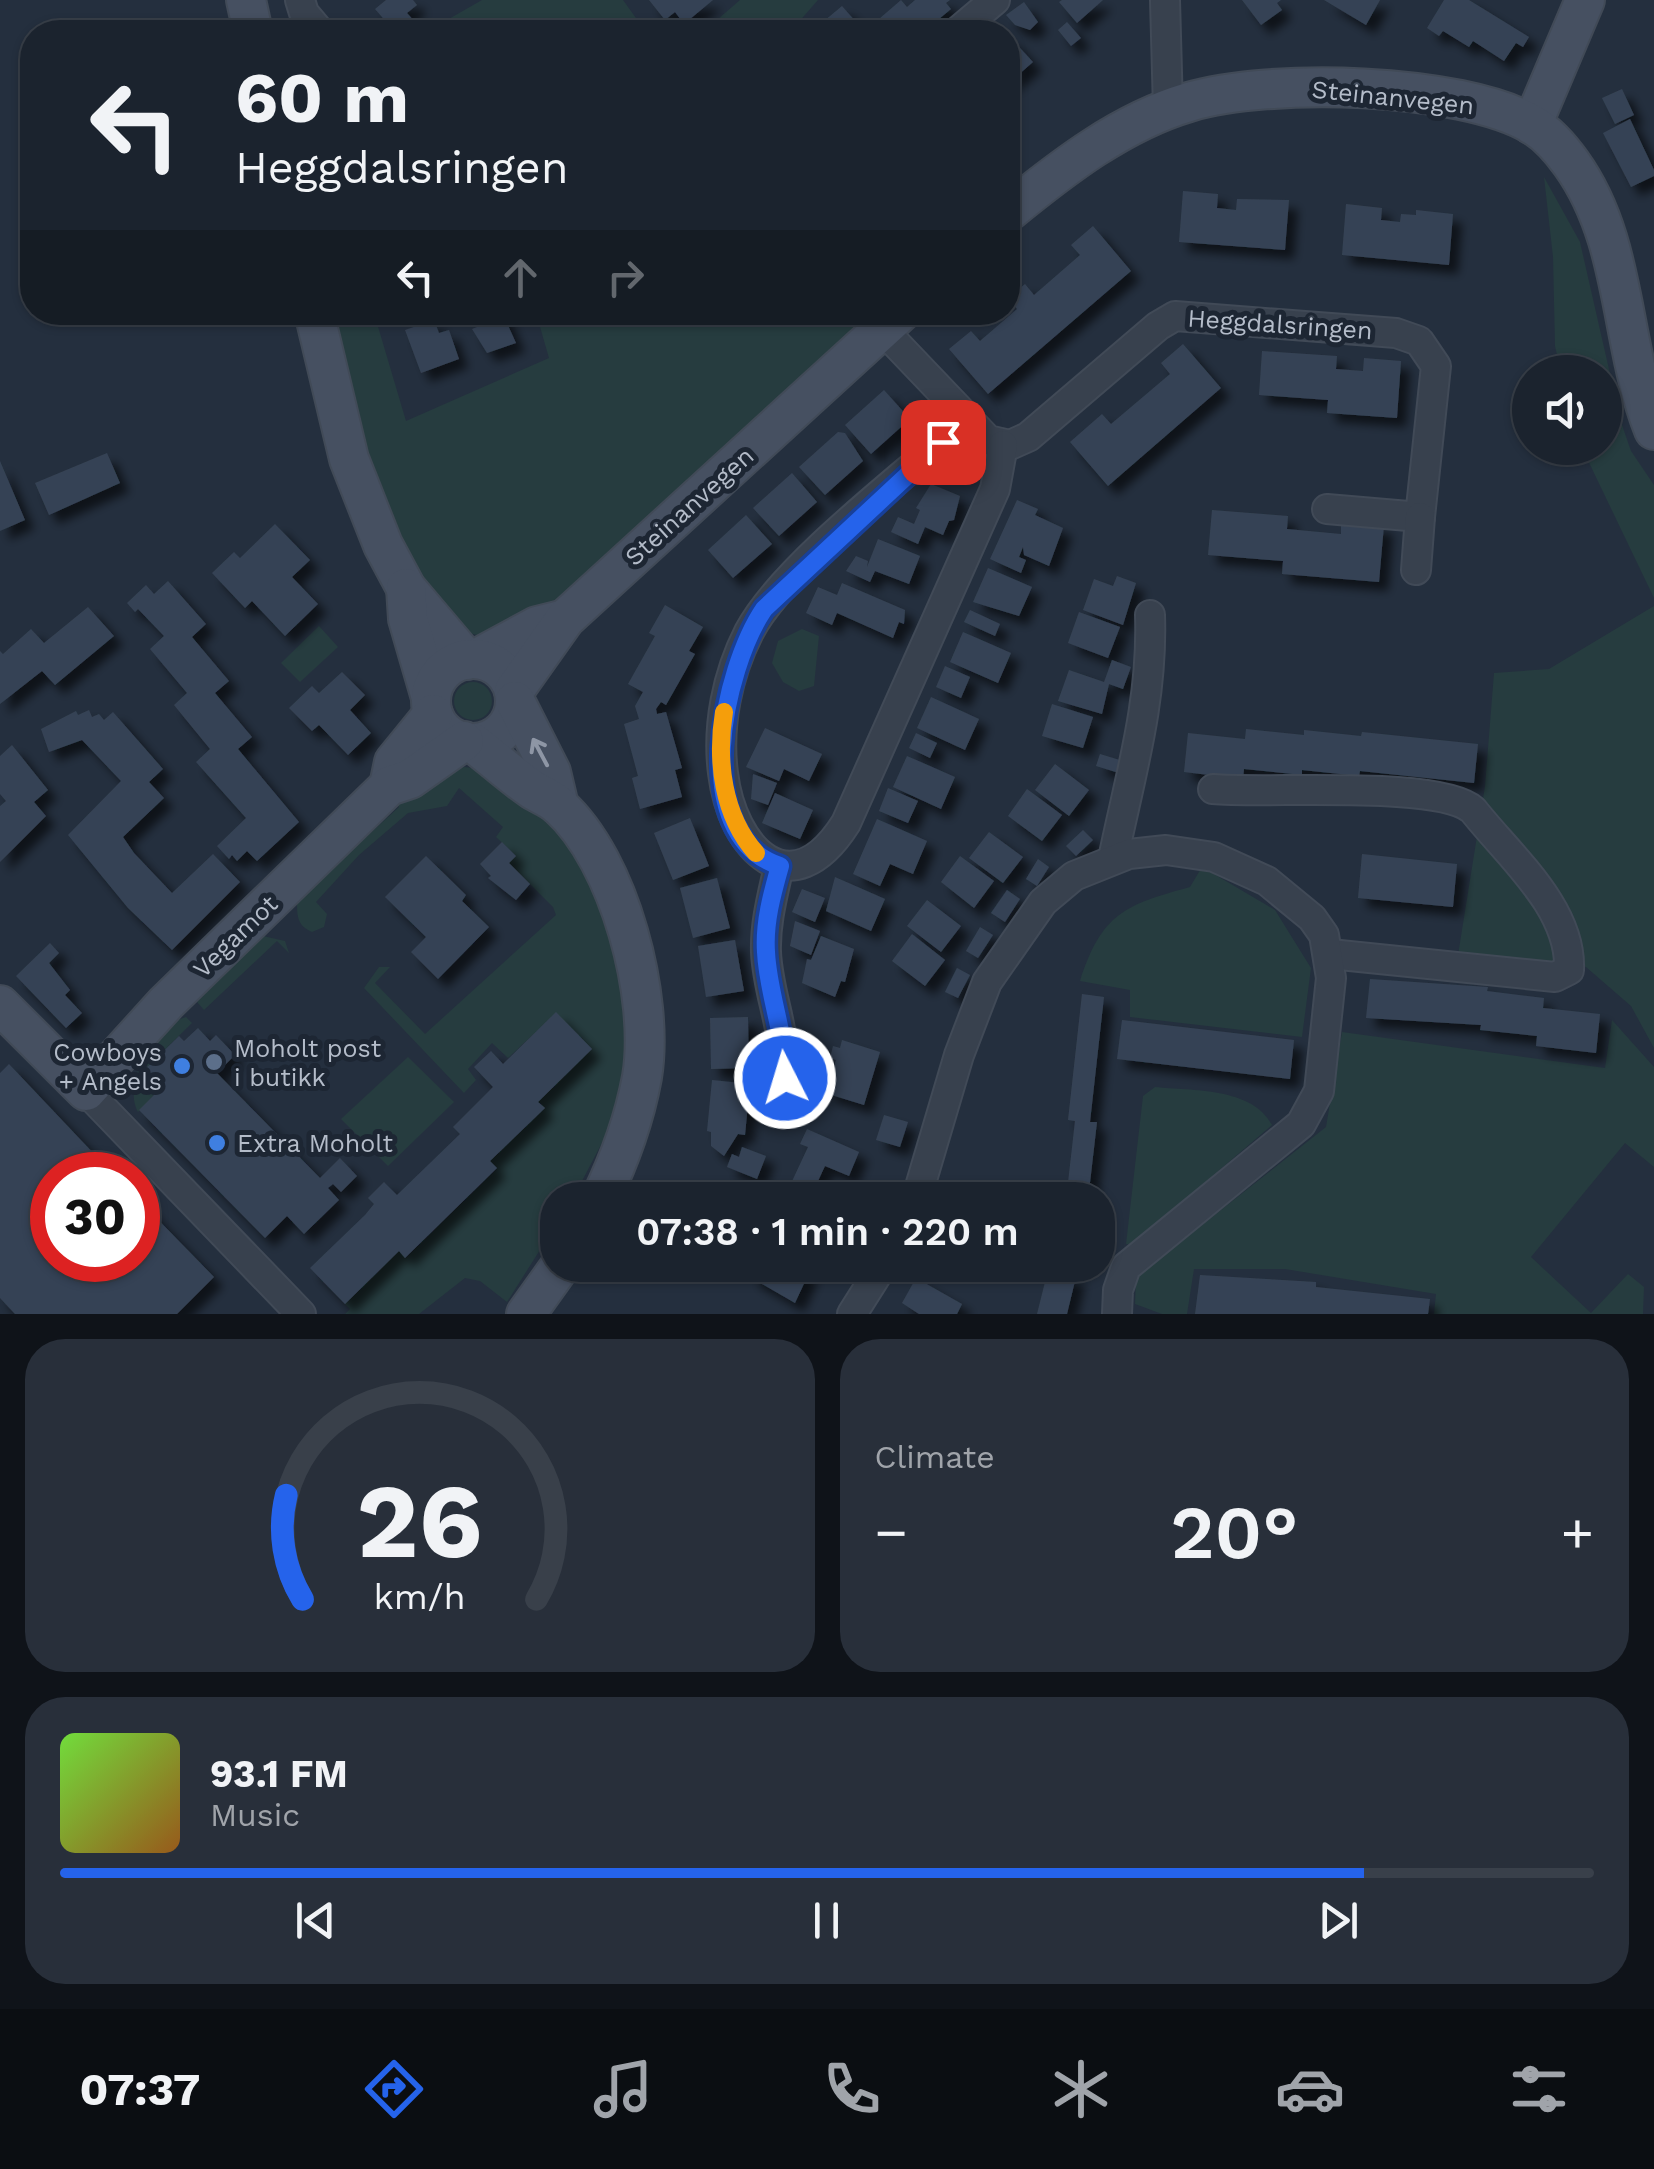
<!DOCTYPE html>
<html lang="en">
<head>
<meta charset="utf-8">
<style>
  body { margin:0; font-family:"Work Sans",sans-serif; background:#282f3a; color:#f1f3f6; height:100vh; display:flex; flex-direction:column; font-size:38px; white-space:nowrap }
  * { box-sizing:border-box; margin:0 }
  p { font-size:32px; color:#a0a4aa }
  .icon { flex:none; width:55px; height:55px; fill:none; stroke:currentColor; stroke-width:2; stroke-linecap:round; stroke-linejoin:round }
  .map { position:relative; height:1314px; overflow:hidden }
  .drawer { display:flex; flex-direction:column; gap:25px; padding:25px; background:#0f1319; flex:1 }
  .drawer>* { flex:none }
  .guide { position:absolute; left:20px; top:20px; width:1000px; height:305px; border-radius:40px; box-shadow:0 2px 8px #0004,0 0 0 2px #39404a; background:#1b232e; color:#f1f3f6; overflow:hidden }
  .tools { position:absolute; left:1512px; top:355px; display:grid; gap:20px }
  .tools a { display:grid; place-items:center; width:110px; height:110px; border-radius:50%; background:#1b232e; box-shadow:0 2px 8px #0004,0 0 0 2px #39404a; font-size:50px }
  .speed { position:absolute; left:30px; top:1152px; display:flex; gap:20px; font-size:50px; font-weight:700; text-align:center }
  .speed>* { display:grid; place-content:center; width:130px; height:130px; border-radius:50%; background:#1b232e; box-shadow:0 2px 8px #0004,0 0 0 2px #39404a; line-height:1 }
  .speed .limit { border:15px solid #d22; background:#fff; color:#111 }
  .pin { position:absolute; display:grid; place-items:center; width:85px; height:85px; color:#fff; margin:-42px; border-radius:20px; box-shadow:0 5px 15px #0006 }
  .me { position:absolute; width:110px; margin:-55px; rotate:355deg; stroke-linejoin:round; filter:drop-shadow(0 0 8px #0008) }
  .turn { display:flex; align-items:center; gap:35px; height:210px; padding:0 50px; font-size:45px }
  .turn .icon { width:130px; height:130px; stroke-width:2.5 }
  .turn b { display:block; font-size:70px; line-height:85px }
  .lanes { display:flex; align-items:center; height:95px; padding:0 50px; background:#0003; justify-content:center; gap:50px; direction:ltr }
  .lanes .off { opacity:.35 }
  .big { font-size:75px; font-weight:600; line-height:1.1 }
  .drawer .tile { flex:1; display:flex; flex-direction:column; justify-content:center; gap:15px; min-width:0; padding:0 35px; border-radius:40px; background:#282f3a }
  .drawer .dial { align-items:center; gap:0 }
  .dial svg { height:260px; overflow:visible; fill:none; stroke:#39404a; stroke-width:7; stroke-linecap:round; text-anchor:middle }
  .dial text { fill:#f1f3f6; stroke:none }
  .song { display:flex; align-items:center; gap:30px }
  .cover { width:120px; height:120px; border-radius:15px; background:linear-gradient(135deg,hsl(100 70% 55%),hsl(30 70% 35%)) }
  .played { height:10px; border-radius:5px; background:linear-gradient(90deg,#2563eb 85%,#39404a 85%) }
  .keys { display:flex; justify-content:space-around; direction:ltr }
  .heat { display:flex; justify-content:space-between; align-items:center; font-size:55px; direction:ltr }
  .drawer .tiles { flex:1; display:grid; gap:25px; grid-template-columns:1fr 1fr }
  .tile:last-child { grid-column:span 2 }
  .trip { position:absolute; left:540px; top:1182px; width:575px; height:100px; border-radius:40px; background:#1b232e; box-shadow:0 2px 8px #0004,0 0 0 2px #39404a; font-weight:600; line-height:100px; text-align:center }
  .dock { display:flex; height:160px; justify-content:space-around; align-items:center; background:#0b0e12; color:#a0a4aa }
  .dock .icon { width:70px; height:70px }
  .dock .current { color:#2563eb }
  .dock b { font-size:45px; color:#f1f3f6 }
  .map>svg:first-child { display:block }
</style>
</head>
<body>
<div class="map">
<svg width="1654" height="1314" viewBox="0 0 1654 1314">
  <defs>
    <filter id="shadow"><feDropShadow dx="9" dy="9" stdDeviation="5" flood-color="#0009"/></filter>
  </defs>
  <rect width="100%" height="100%" fill="#242f3e"/>
  <!-- green -->
  <g fill="#263c3f">
    <polygon points="482,0 623,0 646,32 426,32"/>
    <polygon points="740,0 818,0 790,32 703,32"/>
    <polygon points="1544,177 1580,242 1621,422 1631,451 1654,485 1654,598 1582,448 1605,448 1605,372 1561,372 1555,346 1553,257"/>
    <polygon points="329,313 374,313 406,421 549,358 536,313 871,313 869,323 568,594 517,624 481,636 465,632 402,553 374,486"/>
    <polygon points="1654,606 1654,1048 1631,1006 1586,967 1458,955 1485,786 1494,673 1549,669"/>
    <polygon points="319,626 338,647 300,682 281,663"/>
    <polygon points="802,629 819,636 814,686 799,691 783,682 772,663 778,641"/>
    <circle cx="473" cy="701" r="19"/>
    <path d="M465 767 481 769 547 813 590 874 615 934 631 1049 614 1120 572 1200H558L557 1223 507 1302 480 1281 465 1278 419 1314H345L350 1309 345 1304 399 1251 406 1258 497 1169 490 1161 544 1109 538 1102 556 1013 508 1058 492 1043 468 1069 476 1080 464 1093 364 988 379 967H390L375 983 425 1034 556 915 553 907 509 863 516 856 496 837 503 827 459 788 447 806 408 813 359 855 316 902 327 914 324 927 312 932C298 926 297 917 297 903L310 888 399 807 395 799 448 770Z"/>
    <path d="M1202 867 1275 910 1311 968 1302 1037 1130 1017V990L1080 981C1102 913 1125 905 1190 887Z"/>
    <polygon points="263,936 285,941 289,953 277,941 204,1010 197,1002"/>
    <path d="M186 1017 192 1023 140 1074 157 1092 138 1112C122 1082 155 1025 186 1017Z"/>
    <polygon points="1612,1020 1654,1067 1654,1167 1625,1143 1531,1257 1591,1313 1628,1274 1644,1287 1643,1314 1434,1314 1436,1294 1285,1269 1194,1269 1187,1314 1162,1314 1135,1304 1136,1277 1326,1127 1342,1032 1605,1068"/>
    <polygon points="408,1057 454,1102 388,1166 341,1119"/>
    <path d="M1155 1087C1192 1091 1252 1087 1272 1125L1132 1245 1126 1244 1143 1096Z"/>
  </g>
  <!-- building -->
  <g fill="#364354" filter="url(#shadow)">
    <polygon points="386,0 413,0 417,5 407,13 416,23 408,30 410,32 395,32 375,9"/>
    <polygon points="649,0 713,0 684,24 675,12 665,20"/>
    <polygon points="901,0 907,7 915,0 950,0 946,3 951,9 927,29 930,32 877,32 886,25 879,19"/>
    <polygon points="1062,0 1103,0 1077,23 1059,2"/>
    <polygon points="1242,0 1281,0 1277,3 1282,10 1261,25"/>
    <polygon points="1324,0 1380,0 1366,25"/>
    <polygon points="1444,0 1469,0 1529,37 1523,47 1516,43 1504,61 1473,41 1469,47 1443,31 1439,36 1427,28"/>
    <polygon points="1024,2 1038,22 1030,30 1015,25 1006,15"/>
    <polygon points="842,6 856,22 865,32 833,32 824,21"/>
    <polygon points="1067,22 1081,38 1071,46 1058,30"/>
    <polygon points="1009,36 1033,62 1008,84 1008,38"/>
    <polygon points="1622,89 1634,115 1615,124 1602,98"/>
    <polygon points="1630,119 1654,170 1654,176 1631,187 1603,133"/>
    <polygon points="1183,191 1218,194 1217,208 1236,210 1237,199 1289,200 1285,250 1179,242"/>
    <polygon points="1346,204 1382,208 1381,220 1400,222 1401,214 1416,215 1416,210 1453,214 1449,265 1342,255"/>
    <polygon points="1093,226 1131,271 988,394 949,349 971,331 980,341 1017,309 1008,298 1025,284 1034,295 1080,255 1071,245"/>
    <polygon points="480,312 502,312 516,343 487,353 472,329 482,325"/>
    <polygon points="434,320 439,333 449,330 459,359 421,373 405,330"/>
    <polygon points="1183,344 1221,388 1108,486 1070,442 1102,414 1111,424 1170,374 1161,363"/>
    <polygon points="1262,351 1337,356 1336,369 1363,371 1364,358 1401,361 1397,418 1327,413 1328,400 1259,395"/>
    <polygon points="884,390 910,419 871,454 845,425"/>
    <polygon points="838,432 845,433 863,461 825,495 799,467"/>
    <polygon points="107,453 120,483 49,515 35,483"/>
    <polygon points="0,461 25,520 0,531"/>
    <polygon points="792,473 817,502 779,536 753,508"/>
    <polygon points="931,484 960,496 954,520 949,521 943,535 925,527 918,544 891,532 898,517 914,524 920,510 916,508"/>
    <polygon points="1017,500 1038,509 1035,515 1063,528 1049,566 1024,555 1023,547 1019,557 1026,560 1021,573 990,559"/>
    <polygon points="1212,510 1288,516 1287,529 1341,534 1341,521 1384,525 1379,582 1282,574 1283,561 1208,555"/>
    <polygon points="746,515 772,544 733,578 708,550"/>
    <polygon points="275,524 310,560 292,577 318,604 285,636 252,601 245,608 212,573 234,552 240,558"/>
    <polygon points="878,539 920,556 909,584 875,571 870,582 846,571 856,556 868,561 867,567"/>
    <polygon points="988,568 1032,587 1019,616 973,602"/>
    <polygon points="1117,576 1136,583 1123,625 1083,610 1094,579 1113,586"/>
    <polygon points="168,581 206,624 192,637 229,681 215,693 252,737 238,749 299,822 257,861 247,851 237,861 232,855 229,859 217,846 246,818 196,762 210,749 174,705 187,693 150,649 164,636 138,609 135,612 127,603 146,585 154,594"/>
    <polygon points="842,583 905,610 904,624 899,622 893,638 837,613 832,625 806,613 818,587 837,595"/>
    <polygon points="665,605 703,627 689,651 695,654 666,705 661,702 656,709 657,714 666,712 682,768 675,770 682,797 640,809 632,778 638,776 624,724 639,719 635,706 643,692 628,684 655,636 649,633"/>
    <polygon points="88,607 114,636 55,685 42,671 0,704 0,651 3,654 31,629 44,643"/>
    <polygon points="970,610 1000,624 995,636 964,622"/>
    <polygon points="1079,612 1120,627 1108,658 1068,643"/>
    <polygon points="963,632 1011,653 998,683 950,662"/>
    <polygon points="1112,660 1131,667 1123,689 1109,684 1102,714 1058,701 1069,670 1104,682"/>
    <polygon points="945,666 970,677 961,698 936,687"/>
    <polygon points="342,672 365,695 350,710 371,733 348,755 319,725 312,731 289,708 312,686 319,693"/>
    <polygon points="931,697 979,719 965,750 917,728"/>
    <polygon points="1052,704 1093,717 1083,748 1042,736"/>
    <polygon points="89,710 92,717 99,714 104,720 113,712 163,769 149,782 164,798 123,837 134,853 172,893 213,854 240,882 172,950 128,908 68,835 121,781 82,740 49,752 41,729 76,711 78,715"/>
    <polygon points="765,728 822,754 809,781 784,769 779,781 746,767"/>
    <polygon points="1246,729 1304,735 1304,730 1361,736 1362,732 1478,744 1474,783 1360,771 1359,776 1302,770 1302,775 1244,769 1243,779 1184,772 1188,733 1245,739"/>
    <polygon points="916,733 937,743 930,758 909,748"/>
    <polygon points="12,745 48,790 34,802 46,816 0,862 0,806 6,801 0,794 0,756"/>
    <polygon points="1100,754 1123,761 1119,773 1096,766"/>
    <polygon points="907,756 955,777 941,809 893,787"/>
    <polygon points="1055,764 1089,790 1069,816 1035,790"/>
    <polygon points="753,774 777,783 768,805 751,799"/>
    <polygon points="888,788 918,801 908,823 879,811"/>
    <polygon points="1027,789 1062,815 1042,841 1008,816"/>
    <polygon points="775,793 813,810 800,839 762,823"/>
    <polygon points="690,818 709,866 673,880 654,833"/>
    <polygon points="877,819 927,841 913,874 890,864 880,886 853,874"/>
    <polygon points="1083,830 1093,840 1076,856 1066,846"/>
    <polygon points="989,832 1023,857 1003,883 969,858"/>
    <polygon points="502,842 516,856 509,863 530,884 516,900 488,878 491,876 480,864"/>
    <polygon points="1362,854 1457,864 1453,907 1358,898"/>
    <polygon points="426,856 466,895 462,901 489,927 438,979 411,952 426,937 385,897"/>
    <polygon points="960,856 994,881 974,908 941,882"/>
    <polygon points="1038,859 1049,867 1037,886 1026,879"/>
    <polygon points="835,877 885,899 871,931 826,911"/>
    <polygon points="717,878 730,928 693,938 680,888"/>
    <polygon points="802,889 825,898 815,922 792,912"/>
    <polygon points="1007,890 1020,899 1005,922 991,913"/>
    <polygon points="927,900 961,926 941,952 907,926"/>
    <polygon points="795,921 820,931 811,955 790,946"/>
    <polygon points="980,927 993,935 978,958 966,951"/>
    <polygon points="912,934 945,960 925,986 892,961"/>
    <polygon points="821,936 854,949 845,982 841,981 835,997 802,983 807,959 811,960"/>
    <polygon points="735,940 744,991 706,997 698,946"/>
    <polygon points="50,943 59,953 49,963 70,990 65,995 82,1013 66,1028 16,976"/>
    <polygon points="957,968 970,975 958,998 945,992"/>
    <polygon points="1370,979 1488,987 1487,991 1544,998 1543,1008 1600,1014 1596,1053 1536,1046 1537,1036 1480,1030 1481,1025 1366,1018"/>
    <polygon points="1082,994 1104,997 1090,1122 1097,1122 1088,1200 1066,1200 1075,1121 1068,1120"/>
    <polygon points="556,1012 592,1049 538,1102 545,1108 490,1161 497,1168 405,1258 399,1251 345,1304 310,1268 365,1215 374,1204 368,1198 384,1182 397,1195 460,1134 453,1127 493,1087 474,1067 491,1051 503,1064"/>
    <polygon points="748,1017 749,1068 711,1069 710,1018"/>
    <polygon points="1122,1020 1294,1040 1290,1079 1117,1059"/>
    <polygon points="198,1028 210,1041 216,1035 235,1055 217,1073 320,1178 340,1158 357,1176 341,1192 333,1184 328,1188 339,1200 304,1234 287,1216 265,1238 139,1110 157,1092 140,1074 179,1036 184,1041"/>
    <polygon points="842,1040 880,1052 864,1105 825,1093 836,1060 830,1058 833,1046 840,1048"/>
    <polygon points="9,1064 114,1175 52,1175 52,1260 138,1260 138,1199 214,1277 177,1314 15,1314 0,1298 0,1073"/>
    <polygon points="712,1080 750,1084 745,1135 738,1134 724,1156 711,1146 711,1132 707,1131"/>
    <polygon points="884,1115 908,1122 900,1147 876,1140"/>
    <polygon points="807,1129 859,1152 849,1176 825,1166 812,1194 825,1200 805,1200 787,1192 808,1147 800,1144"/>
    <polygon points="742,1147 766,1156 757,1179 727,1167 732,1154 739,1157"/>
    <polygon points="869,1184 889,1190 888,1200 865,1200"/>
    <polygon points="755,1265 801,1265 800,1269 809,1273 795,1303 750,1277"/>
    <polygon points="1048,1270 1076,1277 1067,1314 1037,1314"/>
    <polygon points="1200,1275 1316,1282 1316,1287 1430,1299 1428,1314 1195,1314"/>
    <polygon points="916,1278 962,1304 957,1314 919,1314 902,1303"/>
  </g>
  <g fill="none" stroke-linecap="round" stroke-linejoin="round">
    <!-- street casing -->
    <g stroke="#414a57" stroke-width="32">
      <g id="street">
        <polyline points="300,0 304,13 320,32"/>
        <polyline points="1165,0 1168,109"/>
        <polyline points="957,32 995,0"/>
        <polyline points="883,330 988,440 1010,445 1028,437 1158,326 1175,316 1396,333 1419,341 1436,366 1420,517 1327,509"/>
        <path d="M969 419C910 471 783 567 749 632 727 675 717 726 723 773 732 849 791 910 846 823L995 489 1003 445"/>
        <polyline points="1416,570 1420,517"/>
        <path d="M1213 789C1266 794 1440 780 1473 810 1509 856 1572 908 1569 970L1555 977 1330 954"/>
        <path d="M1113 859C1130 776 1153 702 1150 615"/>
        <polyline points="86,1091 301,1314"/>
        <path d="M777 1098C796 1048 768 1003 766 952 765 922 773 894 779 866"/>
        <polyline points="916,1200 959,1055 987,982 1043,902 1074,876 1129,854 1166,850 1214,857 1267,881 1312,918 1324,935 1331,978 1319,1091 1301,1124 1126,1267 1118,1290 1117,1314"/>
        <polyline points="852,1314 883,1265"/>
      </g>
    </g>
    <!-- secondary casing -->
    <g stroke="#414a57" stroke-width="42">
      <g id="secondary">
        <polyline points="246,0 253,32"/>
        <polyline points="1532,125 1585,0"/>
        <path d="M1008 212C1062 168 1121 122 1189 102 1268 78 1461 82 1533 125 1548 134 1561 149 1571 163 1628 242 1619 342 1654 430"/>
        <polyline points="314,312 349,459 383,545 406,588 467,660"/>
        <polyline points="406,588 408,619 431,698"/>
        <polyline points="476,659 537,626 565,619"/>
        <circle cx="473" cy="701" r="42"/>
        <polyline points="514,691 565,619 901,312"/>
        <polyline points="515,701 551,772 559,806"/>
        <path d="M473 743C493 758 512 776 533 790 541 795 552 799 559 806 620 861 655 998 642 1077 634 1121 619 1161 600 1200"/>
        <polyline points="389,786 394,762 433,714"/>
        <polyline points="0,1005 86,1091 166,1003 389,786 410,779 464,741"/>
        <polyline points="526,1314 561,1265"/>
      </g>
    </g>
    <!-- street -->
    <use href="#street" stroke="#38414e" stroke-width="28"/>
    <!-- secondary -->
    <use href="#secondary" stroke="#465061" stroke-width="38"/>
  </g>
  <!-- one-way arrows -->
  <defs><path id="oneway-shaft" d="M-6 0H5M1.5-3L5.5 0L1.5 3" fill="none" stroke-width="1.6" stroke-linecap="round" stroke-linejoin="round" transform="scale(2.5)"/></defs>
  <use stroke="#8e96a5" href="#oneway-shaft" transform="translate(540 752) rotate(-118)"/>
  <g fill="none" stroke-linecap="round" stroke-linejoin="round">
    <!-- route casing -->
    <g stroke="#184099" stroke-width="25">
      <path id="route" d="M785 1078C786 1035 768 995 766 952 764 923 772 894 780 866 686 835 724 668 764 609L943 442"/>
    </g>
    <!-- route -->
    <use href="#route" stroke="#2563eb" stroke-width="18"/>
    <!-- slow -->
    <path stroke="#f59e0b" stroke-width="18" d="M724 712C716 761 723 816 756 853"/>
  </g>
  <!-- markers -->
  <circle fill="#5c6f8a" stroke="#1d2633" stroke-width="4" cx="214" cy="1062" r="10"/>
  <g fill="#3f7fe0" stroke="#1d2633" stroke-width="4">
    <circle cx="182" cy="1066" r="10"/>
    <circle cx="217" cy="1143" r="10"/>
  </g>
  <g text-anchor="middle" stroke-width="10" stroke-linejoin="round" paint-order="stroke">
    <!-- street labels -->
    <g font-size="25" fill="#b4bcc9" stroke="#1d2633">
      <text transform="translate(1393 97) rotate(6)" y="9">Steinanvegen</text>
      <text transform="translate(1280 324) rotate(4)" y="9">Heggdalsringen</text>
      <text transform="translate(689 506) rotate(-42)" y="9">Steinanvegen</text>
      <text transform="translate(235 936) rotate(-44)" y="9">Vegamot</text>
    </g>
    <!-- poi labels -->
    <g font-size="25" fill="#b4bcc9" stroke="#1d2633" text-anchor="start">
      <text x="234" y="1057">Moholt post<tspan x="234" dy="29">i butikk</tspan></text>
      <text x="162" y="1061" text-anchor="end">Cowboys<tspan x="162" dy="29">+ Angels</tspan></text>
      <text x="237" y="1152">Extra Moholt</text>
    </g>
  </g>
</svg>
<div class="tools">
<a><svg class="icon" aria-label="sound" viewBox="0 0 24 24"><path d="M4 9h4l5-4v14l-5-4H4zM17 9q2 3 0 6"/></svg></a>
</div>
<div class="speed"><div class="limit">30</div></div>
<div class="pin" style="left:943px;top:442px;background:#d93025"><svg class="icon" aria-label="arrive" viewBox="0 0 24 24"><path d="M6 21V4h12l-3 4 3 4H6"/></svg></div>
<svg class="me" style="left:785px;top:1078px" viewBox="-20 -20 40 40"><circle r="17" fill="#2563eb" stroke="#fff" stroke-width="3"/><path d="M0-11L8 9 0 5-8 9z" fill="#fff"/></svg>
<div class="trip">07:38 · 1 min · 220 m</div>
<div class="guide">
<div class="turn"><svg class="icon" aria-label="left" viewBox="0 0 24 24"><path d="M17 20v-9H6M10 6l-5 5 5 5"/></svg><div><b>60 m</b>Heggdalsringen</div></div>
<div class="lanes"><svg class="icon" aria-label="left" viewBox="0 0 24 24"><path d="M17 20v-9H6M10 6l-5 5 5 5"/></svg><svg class="icon off" aria-label="ahead" viewBox="0 0 24 24"><path d="M12 20V5M6 11l6-6 6 6"/></svg><svg class="icon off" aria-label="right" viewBox="0 0 24 24"><path d="M7 20v-9h11M14 6l5 5-5 5"/></svg></div>
</div>
</div>
<section class="drawer">
<div class="tiles">
<div class="tile dial"><svg viewBox="0 0 100 80">
<path d="M14 69A42 42 0 1 1 86 69"/>
<path d="M14 69A42 42 0 0 1 9 37" stroke="#2563eb"/>
<text x="50" y="56" font-size="32" font-weight="700">26</text>
<text x="50" y="72" font-size="11">km/h</text>
</svg></div>
<div class="tile"><p>Climate</p>
<div class="heat"><a>−</a><b class="big">20°</b><a>+</a></div>
</div>
<div class="tile">
<div class="song"><i class="cover"></i><div><b>93.1 FM</b><p>Music</p></div></div>
<div class="played"></div>
<div class="keys"><svg class="icon" aria-label="previous" viewBox="0 0 24 24"><path d="M18 5L8 12l10 7zM5 5v14"/></svg><svg class="icon" aria-label="pause" viewBox="0 0 24 24"><path d="M8 5v14M16 5v14"/></svg><svg class="icon" aria-label="next" viewBox="0 0 24 24"><path d="M6 5l10 7-10 7zM19 5v14"/></svg></div>
</div>
</div>
</section>
<nav class="dock">
<b>07:37</b>
<svg class="icon current" aria-label="directions" viewBox="0 0 24 24"><path d="M12 3l9 9-9 9-9-9zM9 14v-3h6M13 9l2 2-2 2"/></svg>
<svg class="icon" aria-label="music" viewBox="0 0 24 24"><path d="M9 18V5l10-2v13"/><circle cx="6" cy="18" r="3"/><circle cx="16" cy="16" r="3"/></svg>
<svg class="icon" aria-label="phone" viewBox="0 0 24 24"><path d="M5 4h4l2 5-3 2q2 4 5 5l2-3 5 2v4C11 20 4 13 5 4z"/></svg>
<svg class="icon" aria-label="climate" viewBox="0 0 24 24"><path d="M12 3v18M4 7l16 10M4 17L20 7"/></svg>
<svg class="icon" aria-label="car" viewBox="0 0 24 24"><path d="M5 17H2v-5l4-1 3-4h7l3 4 3 1v5h-3M9 17h6M6 11h13"/><circle cx="7" cy="17" r="2"/><circle cx="17" cy="17" r="2"/></svg>
<svg class="icon" aria-label="filters" viewBox="0 0 24 24"><path d="M4 7h16M4 17h16"/><circle cx="9" cy="7" r="2"/><circle cx="15" cy="17" r="2"/></svg>
</nav>
</body>
</html>
